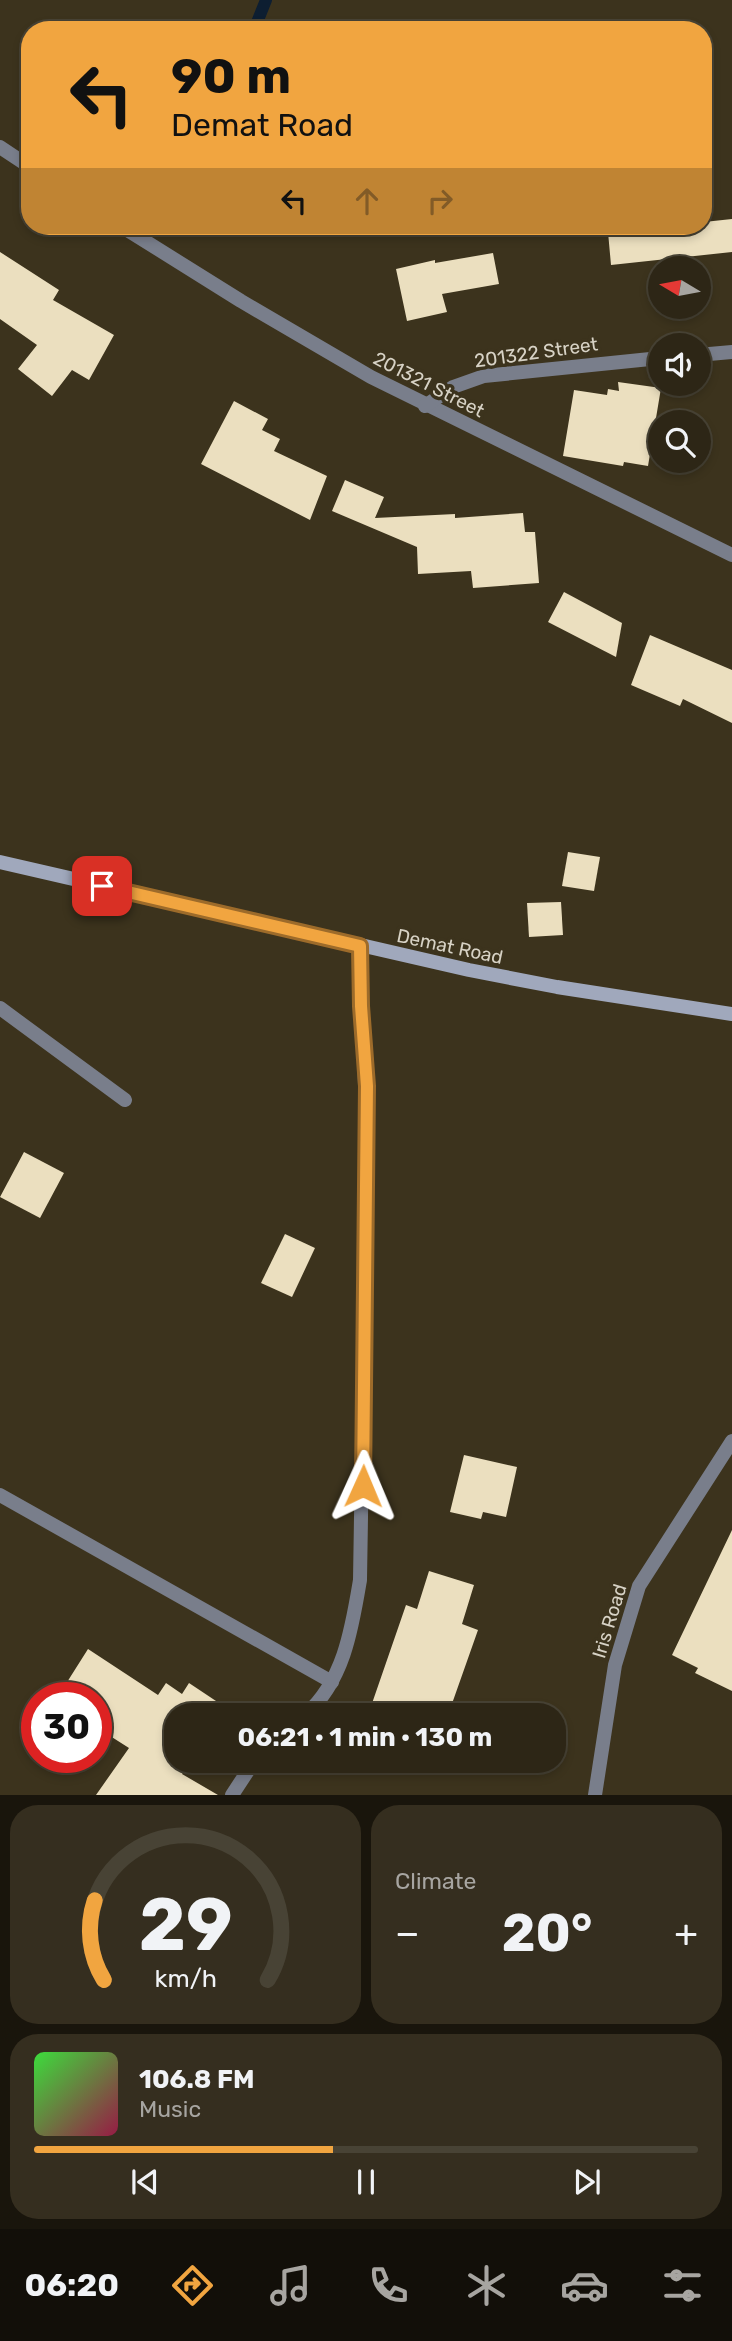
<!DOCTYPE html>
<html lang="en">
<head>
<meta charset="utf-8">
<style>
  body { margin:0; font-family:Rubik,sans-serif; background:#352e1f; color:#f1f3f6; height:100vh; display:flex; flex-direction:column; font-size:26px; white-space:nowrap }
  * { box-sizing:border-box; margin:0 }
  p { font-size:23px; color:#a7a5a1 }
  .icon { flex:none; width:38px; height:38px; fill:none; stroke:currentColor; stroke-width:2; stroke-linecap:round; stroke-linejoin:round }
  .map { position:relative; height:1795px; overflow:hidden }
  .side { display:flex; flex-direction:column; gap:10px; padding:10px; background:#19150c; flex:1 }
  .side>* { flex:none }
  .hud { position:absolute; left:21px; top:21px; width:691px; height:214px; border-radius:28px; box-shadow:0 4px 10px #0003,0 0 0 2px #484335; background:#f1a540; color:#111; overflow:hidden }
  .needle { width:46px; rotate:280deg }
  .fabs { position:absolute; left:648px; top:256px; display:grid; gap:14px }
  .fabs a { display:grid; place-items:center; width:63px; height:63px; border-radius:50%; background:#2d2616; box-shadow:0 4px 10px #0003,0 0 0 2px #484335; font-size:35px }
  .speed { position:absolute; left:21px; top:1682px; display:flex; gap:14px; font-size:35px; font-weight:700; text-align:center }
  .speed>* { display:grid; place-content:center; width:91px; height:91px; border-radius:50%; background:#2d2616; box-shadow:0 4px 10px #0003,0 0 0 2px #484335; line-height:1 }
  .speed .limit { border:10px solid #d22; background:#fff; color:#111 }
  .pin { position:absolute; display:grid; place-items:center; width:60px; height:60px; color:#fff; margin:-30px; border-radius:14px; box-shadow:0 4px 10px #0006 }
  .me { position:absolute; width:77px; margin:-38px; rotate:1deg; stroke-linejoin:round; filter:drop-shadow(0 0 5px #0008) }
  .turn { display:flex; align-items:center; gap:24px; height:147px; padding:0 35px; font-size:32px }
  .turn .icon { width:91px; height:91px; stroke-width:2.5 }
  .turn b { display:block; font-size:49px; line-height:60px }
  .lanes { display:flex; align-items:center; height:66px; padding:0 35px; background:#0003; justify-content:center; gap:35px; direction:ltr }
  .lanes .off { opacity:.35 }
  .big { font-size:52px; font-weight:700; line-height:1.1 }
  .side .card { flex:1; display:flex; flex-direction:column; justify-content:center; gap:10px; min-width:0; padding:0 24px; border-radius:28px; background:#352e1f }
  .side .dial { align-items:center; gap:0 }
  .dial svg { height:182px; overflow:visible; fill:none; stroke:#484335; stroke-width:7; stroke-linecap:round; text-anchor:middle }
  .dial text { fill:#f1f3f6; stroke:none }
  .song { display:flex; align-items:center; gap:21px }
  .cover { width:84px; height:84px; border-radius:10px; background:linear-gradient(135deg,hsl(120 70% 55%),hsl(340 70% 35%)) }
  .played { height:7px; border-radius:4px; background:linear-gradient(90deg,#f1a540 45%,#484335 45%) }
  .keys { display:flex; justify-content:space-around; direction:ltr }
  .heat { display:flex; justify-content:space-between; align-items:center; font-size:38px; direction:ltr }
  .side .tiles { flex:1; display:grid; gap:10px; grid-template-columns:1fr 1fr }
  .card:last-child { grid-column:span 2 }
  .trip { position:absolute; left:164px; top:1703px; width:402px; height:70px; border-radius:28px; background:#2d2616; box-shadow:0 4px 10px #0003,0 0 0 2px #484335; font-weight:700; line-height:70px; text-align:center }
  .tab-bar { display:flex; height:112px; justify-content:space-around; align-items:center; background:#120f09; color:#a7a5a1 }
  .tab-bar .icon { width:49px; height:49px }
  .tab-bar .current { color:#f1a540 }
  .tab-bar b { font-size:32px; color:#f1f3f6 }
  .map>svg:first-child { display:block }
</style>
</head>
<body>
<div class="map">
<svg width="732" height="1795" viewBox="0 0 732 1795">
  <rect width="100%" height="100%" fill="#3c331d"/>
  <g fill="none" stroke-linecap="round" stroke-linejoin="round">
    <!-- stream -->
    <polyline stroke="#0d1e31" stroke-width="12" points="254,30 266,0"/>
  </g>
  <!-- building -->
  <g fill="#ebdfbf">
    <polygon points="732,219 732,252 611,265 608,232 666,226 704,226 704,222"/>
    <polygon points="0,252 59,290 53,300 114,335 89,380 72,370 52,396 18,369 37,345 0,319"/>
    <polygon points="493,253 499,284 442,294 447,312 407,321 396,269 435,260 435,263"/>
    <polygon points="618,382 661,388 648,466 624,462 623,466 563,456 574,390 607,395 608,389 619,391"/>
    <polygon points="234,401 268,419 262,430 280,439 274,451 327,476 310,520 201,464"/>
    <polygon points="345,480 384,497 375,518 455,514 455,518 523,513 525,532 535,532 539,583 473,588 471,571 418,574 417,547 332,511"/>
    <polygon points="564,592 622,623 616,657 548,622"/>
    <polygon points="650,635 732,670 732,723 683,699 680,706 631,685"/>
    <polygon points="568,852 600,857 594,891 562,886"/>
    <polygon points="561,902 563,935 529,937 527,903"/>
    <polygon points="24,1152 64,1173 40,1218 0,1197"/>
    <polygon points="285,1234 315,1248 292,1297 261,1283"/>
    <polygon points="464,1455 517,1467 506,1517 483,1512 481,1519 450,1512"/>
    <polygon points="732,1530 732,1691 695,1673 698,1668 672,1655"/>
    <polygon points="429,1571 474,1585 462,1624 478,1630 448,1715 368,1715 406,1605 417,1609"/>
    <polygon points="88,1649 158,1695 166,1683 182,1694 189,1683 228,1709 224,1715 177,1715 177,1760 191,1760 182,1774 218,1795 96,1795 129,1748 96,1727 96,1698 57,1698"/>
  </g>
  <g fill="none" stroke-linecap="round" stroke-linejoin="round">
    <!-- street -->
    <g stroke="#797e8b" stroke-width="14">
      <polyline points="0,147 30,167"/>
      <polyline points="121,226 241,301 371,377 732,555"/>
      <polyline points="698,355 732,352"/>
      <polyline points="425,406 453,387 484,376 660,358"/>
      <polyline points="0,1008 125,1100"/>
      <polyline points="0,1495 332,1682"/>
      <path d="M305 1715C344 1681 352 1628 360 1580L367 1141 360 946"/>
      <polyline points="232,1795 255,1760"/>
      <polyline points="595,1795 615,1665 639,1586 732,1441"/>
    </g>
    <!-- secondary -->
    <polyline stroke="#a0a8bc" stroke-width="14" points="0,862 469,970 557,987 732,1014"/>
  </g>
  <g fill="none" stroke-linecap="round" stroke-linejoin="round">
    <!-- route casing -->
    <g stroke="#9d6b2a" stroke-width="18">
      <polyline id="route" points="102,886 360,946 361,1006 367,1086 363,1486"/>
    </g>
    <!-- route -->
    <use href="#route" stroke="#f1a540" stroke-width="12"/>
  </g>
  <g text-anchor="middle" stroke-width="7" stroke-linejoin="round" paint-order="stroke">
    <!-- street labels -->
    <g font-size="19" fill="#d7d2c5" stroke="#3c331d">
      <text transform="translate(536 352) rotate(-8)" y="7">201322 Street</text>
      <text transform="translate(429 384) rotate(27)" y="7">201321 Street</text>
      <text transform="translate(450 946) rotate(12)" y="7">Demat Road</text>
      <text transform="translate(609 1621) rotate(-73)" y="7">Iris Road</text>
    </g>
  </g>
</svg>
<div class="fabs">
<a><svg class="needle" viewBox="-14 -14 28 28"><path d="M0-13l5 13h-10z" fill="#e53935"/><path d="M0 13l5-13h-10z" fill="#a7a5a1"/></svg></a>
<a><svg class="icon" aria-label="sound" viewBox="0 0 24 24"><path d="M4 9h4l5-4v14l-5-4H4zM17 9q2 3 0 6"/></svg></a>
<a><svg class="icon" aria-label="search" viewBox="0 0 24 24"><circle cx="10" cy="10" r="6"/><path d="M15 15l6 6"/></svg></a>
</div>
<div class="speed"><div class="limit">30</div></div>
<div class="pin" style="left:102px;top:886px;background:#d93025"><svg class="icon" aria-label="arrive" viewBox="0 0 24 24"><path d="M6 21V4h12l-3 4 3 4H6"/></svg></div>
<svg class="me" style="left:363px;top:1486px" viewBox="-20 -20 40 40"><path d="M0-17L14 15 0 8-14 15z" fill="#f1a540" stroke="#fff" stroke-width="4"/></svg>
<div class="trip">06:21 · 1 min · 130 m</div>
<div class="hud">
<div class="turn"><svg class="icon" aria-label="left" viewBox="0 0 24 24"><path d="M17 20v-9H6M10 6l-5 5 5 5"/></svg><div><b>90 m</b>Demat Road</div></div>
<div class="lanes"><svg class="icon" aria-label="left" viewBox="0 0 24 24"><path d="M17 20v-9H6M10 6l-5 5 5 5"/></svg><svg class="icon off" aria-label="ahead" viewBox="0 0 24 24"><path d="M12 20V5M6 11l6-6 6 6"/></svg><svg class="icon off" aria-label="right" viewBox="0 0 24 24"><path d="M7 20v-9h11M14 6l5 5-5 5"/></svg></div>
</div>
</div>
<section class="side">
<div class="tiles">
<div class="card dial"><svg viewBox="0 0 100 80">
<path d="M14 69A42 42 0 1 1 86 69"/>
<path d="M14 69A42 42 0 0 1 10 34" stroke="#f1a540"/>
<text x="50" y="56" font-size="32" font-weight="700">29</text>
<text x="50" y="72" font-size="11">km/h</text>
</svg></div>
<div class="card"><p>Climate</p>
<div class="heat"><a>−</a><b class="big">20°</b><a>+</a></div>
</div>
<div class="card">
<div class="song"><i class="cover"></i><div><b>106.8 FM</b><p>Music</p></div></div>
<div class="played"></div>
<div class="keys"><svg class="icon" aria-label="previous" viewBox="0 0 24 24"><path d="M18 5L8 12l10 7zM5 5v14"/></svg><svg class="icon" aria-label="pause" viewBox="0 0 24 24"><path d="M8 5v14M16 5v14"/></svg><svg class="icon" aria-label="next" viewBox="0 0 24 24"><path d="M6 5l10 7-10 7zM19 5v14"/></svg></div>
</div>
</div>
</section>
<nav class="tab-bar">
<b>06:20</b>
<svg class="icon current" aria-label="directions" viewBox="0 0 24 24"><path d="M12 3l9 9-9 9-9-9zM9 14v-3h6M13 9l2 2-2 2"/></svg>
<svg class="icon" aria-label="music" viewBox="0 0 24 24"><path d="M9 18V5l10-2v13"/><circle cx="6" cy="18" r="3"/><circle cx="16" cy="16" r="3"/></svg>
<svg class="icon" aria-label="phone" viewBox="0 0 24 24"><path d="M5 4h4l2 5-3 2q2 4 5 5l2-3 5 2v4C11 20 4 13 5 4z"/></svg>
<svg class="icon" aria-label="climate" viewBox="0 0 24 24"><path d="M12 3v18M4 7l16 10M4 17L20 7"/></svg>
<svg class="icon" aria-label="car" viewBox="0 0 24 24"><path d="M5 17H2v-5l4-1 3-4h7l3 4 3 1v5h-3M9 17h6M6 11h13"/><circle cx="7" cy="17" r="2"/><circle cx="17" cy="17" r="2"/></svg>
<svg class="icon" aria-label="filters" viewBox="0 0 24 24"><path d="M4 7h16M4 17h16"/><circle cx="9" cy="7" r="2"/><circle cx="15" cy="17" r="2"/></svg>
</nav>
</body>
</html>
